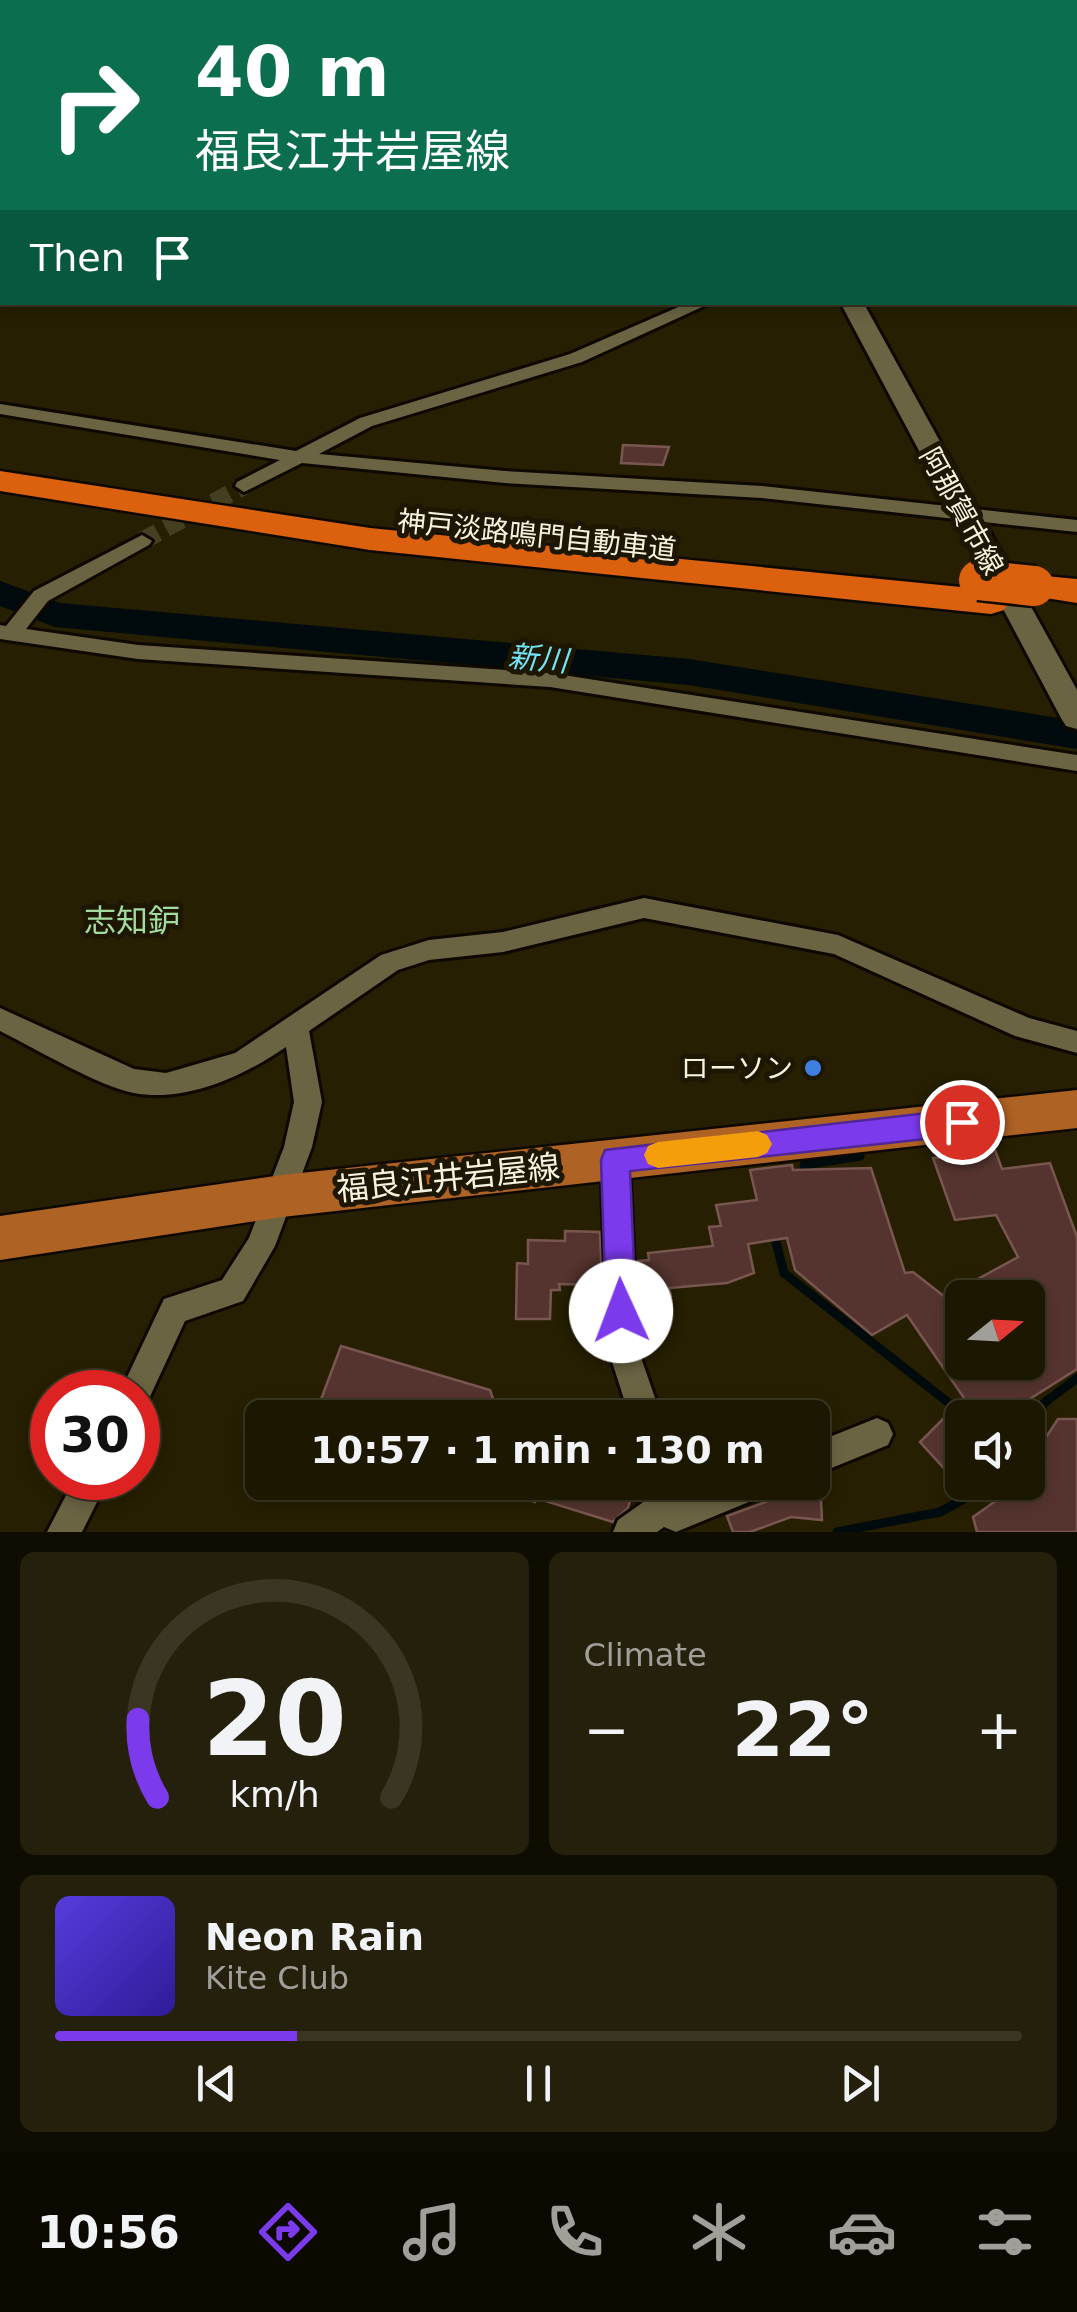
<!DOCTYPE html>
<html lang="en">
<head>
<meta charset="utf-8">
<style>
  body { margin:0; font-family:"DejaVu Sans","Noto Sans JP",sans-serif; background:#25200b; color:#f1f3f6; height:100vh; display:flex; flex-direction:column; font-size:38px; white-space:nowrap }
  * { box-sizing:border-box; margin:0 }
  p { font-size:32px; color:#a09f99 }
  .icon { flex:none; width:55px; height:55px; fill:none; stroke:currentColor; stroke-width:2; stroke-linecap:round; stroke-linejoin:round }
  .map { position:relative; height:1532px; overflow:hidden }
  .sheet { display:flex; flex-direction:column; gap:20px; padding:20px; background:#0f0d01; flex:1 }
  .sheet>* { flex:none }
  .hud { position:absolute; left:0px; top:0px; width:1078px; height:305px; box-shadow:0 5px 15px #0003,0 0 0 2px #3a3623; background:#0b6e4f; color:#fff; overflow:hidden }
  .needle { width:65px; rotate:72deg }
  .controls { position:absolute; left:945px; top:1280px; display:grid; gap:20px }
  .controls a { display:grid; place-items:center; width:100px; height:100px; border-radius:15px; background:#1c1701; box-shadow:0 5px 15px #0003,0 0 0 2px #3a3623; font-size:50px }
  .speed { position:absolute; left:30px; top:1370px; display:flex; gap:20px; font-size:50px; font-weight:700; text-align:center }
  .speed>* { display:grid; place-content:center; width:130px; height:130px; border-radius:50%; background:#1c1701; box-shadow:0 5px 15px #0003,0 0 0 2px #3a3623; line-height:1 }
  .speed .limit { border:15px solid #d22; background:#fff; color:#111 }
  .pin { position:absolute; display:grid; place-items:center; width:85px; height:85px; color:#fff; margin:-42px; border:5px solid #fff; border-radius:50%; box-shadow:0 2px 10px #0007 }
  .me { position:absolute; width:110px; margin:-55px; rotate:358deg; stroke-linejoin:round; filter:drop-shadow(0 0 8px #0008) }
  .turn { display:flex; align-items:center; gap:35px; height:210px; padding:0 30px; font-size:45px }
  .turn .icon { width:130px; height:130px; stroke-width:2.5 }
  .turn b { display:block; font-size:70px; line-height:85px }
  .then { display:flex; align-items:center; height:95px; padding:0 30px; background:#0003; gap:20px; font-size:38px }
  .big { font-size:75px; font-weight:600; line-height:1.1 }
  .sheet .card { flex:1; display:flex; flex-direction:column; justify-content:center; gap:15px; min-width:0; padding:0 35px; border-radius:15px; background:#25200b }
  .sheet .dial { align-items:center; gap:0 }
  .dial svg { height:260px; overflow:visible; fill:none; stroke:#3a3623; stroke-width:7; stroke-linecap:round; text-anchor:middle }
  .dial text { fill:#f1f3f6; stroke:none }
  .song { display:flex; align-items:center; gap:30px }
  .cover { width:120px; height:120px; border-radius:15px; background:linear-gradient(135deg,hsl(250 70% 55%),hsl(250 70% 35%)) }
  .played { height:10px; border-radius:5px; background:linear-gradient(90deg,#7c3aed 25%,#3a3623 25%) }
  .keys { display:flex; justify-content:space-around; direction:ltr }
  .heat { display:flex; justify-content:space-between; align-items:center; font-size:55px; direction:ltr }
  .sheet .tiles { flex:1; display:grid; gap:20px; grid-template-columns:1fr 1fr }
  .card:last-child { grid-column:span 2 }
  .trip { position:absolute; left:245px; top:1400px; width:585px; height:100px; border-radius:15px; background:#1c1701; box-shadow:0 5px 15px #0003,0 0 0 2px #3a3623; font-weight:600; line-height:100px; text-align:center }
  .tabs { display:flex; height:160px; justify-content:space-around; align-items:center; background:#0b0900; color:#a09f99 }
  .tabs .icon { width:70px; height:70px }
  .tabs .selected { color:#7c3aed }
  .tabs b { font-size:45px; color:#f1f3f6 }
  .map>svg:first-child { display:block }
</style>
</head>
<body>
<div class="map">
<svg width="1077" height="1532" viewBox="0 0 1077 1532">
  <rect width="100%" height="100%" fill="#261f01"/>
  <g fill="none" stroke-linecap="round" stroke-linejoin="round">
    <!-- stream -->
    <g stroke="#010a0c" stroke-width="9">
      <polyline points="807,1177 804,1165 860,1156"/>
      <polyline points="774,1235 784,1273 959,1411"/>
      <polyline points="1028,1430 1044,1403 1077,1378"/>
      <polyline points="837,1532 940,1512 995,1482"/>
    </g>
    <!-- river -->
    <polygon fill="#010a0c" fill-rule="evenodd" points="0,581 60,603 689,659 1077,721 1077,749 689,685 55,627 0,606"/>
  </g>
  <!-- building -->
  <g fill="#55342f" stroke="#795650" stroke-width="2.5" fill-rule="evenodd">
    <polygon points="623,445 669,447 663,465 621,463"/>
    <path d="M995 1150 1002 1169 1050 1163 1077 1237V1369L1000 1418H962V1488L920 1442 964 1398 907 1315 872 1335 795 1270 787 1238 748 1244 754 1273 727 1283 669 1288 671 1296 639 1299 638 1261 649 1260 648 1253 713 1246 709 1227 721 1226 716 1205 757 1200 750 1170 792 1165 793 1170 871 1168 905 1273 913 1272 945 1297 1018 1257 996 1215 955 1220 933 1158ZM962 1298H1028V1362H962Z"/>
    <polygon points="565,1231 600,1232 602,1285 559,1284 560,1290 551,1290 550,1319 516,1319 517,1263 528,1264 528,1240 565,1241"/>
    <polygon points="341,1346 490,1390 500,1418 314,1418"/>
    <polygon points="1058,1419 1077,1419 1077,1532 977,1532 973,1517 1004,1495 1013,1482 1028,1482 1028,1463 1046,1463 1041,1445"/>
    <polygon points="485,1482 598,1482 632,1493 628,1508 613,1522 536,1498 535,1502 484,1486"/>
    <polygon points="782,1496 821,1500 822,1520 791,1517 750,1532 733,1532 727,1516"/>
  </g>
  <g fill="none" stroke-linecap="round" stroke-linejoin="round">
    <!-- minor-tunnel -->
    <polyline stroke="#453f22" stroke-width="18" stroke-dasharray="18 9" stroke-linecap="butt" points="142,541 244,486"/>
    <!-- minor casing -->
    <g stroke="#0e0900" stroke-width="6">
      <g id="minor">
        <polygon points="0,0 12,0 0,4"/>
        <rect x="1075" y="107" width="2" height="8"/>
        <rect x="0" y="128" width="2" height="8"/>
        <rect x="1075" y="142" width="2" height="8"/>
        <rect x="1075" y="233" width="2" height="8"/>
        <polygon points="690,302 713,302 582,362 372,426 319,454 505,471 762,486 1077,520 1077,532 762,498 505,483 302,463 244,492 235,486 237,482 280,460 0,414 0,404 296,451 360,418 570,354"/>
        <polygon points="142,535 152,541 149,545 48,601 26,629 138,645 550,673 1077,755 1077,771 550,687 138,659 0,639 0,625 6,626 34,591"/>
        <path d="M644 898 838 935 1029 1018 1077 1031V1053L1015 1036 834 954 644 918 503 952 429 960 398 970 309 1031 322 1102 312 1147 275 1246 243 1301 185 1321 147 1403 138 1407V1392H120L164 1299 222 1280 249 1238 284 1147 294 1102 286 1047C244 1076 186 1103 134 1093 100 1087 34 1048 0 1031V1008L134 1069 166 1073 235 1053 381 955 429 940 503 932Z"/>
        <polygon points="615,1147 625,1151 629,1160 638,1349 662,1418 630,1418 608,1349 601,1160 605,1151"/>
        <polygon points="877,1418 888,1423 893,1434 888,1445 812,1476 812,1444"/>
        <polygon points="75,1478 109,1478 82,1532 47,1532"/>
        <polygon points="647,1482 679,1482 681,1496 715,1482 772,1482 768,1494 676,1532 664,1527 657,1532 613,1532 618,1520 649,1498"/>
      </g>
    </g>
    <!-- secondary casing -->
    <g stroke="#0e0900" stroke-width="6">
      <g id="secondary">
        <polygon points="96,0 122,0 123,2 97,2"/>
        <polygon points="840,302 863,302 1077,690 1077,729 1066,726 1061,718"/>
      </g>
    </g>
    <!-- primary casing -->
    <g stroke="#0e0900" stroke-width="5">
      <polygon id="primary" points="1077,1090 1077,1128 282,1217 0,1260 0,1216 282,1175"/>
    </g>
    <!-- motorway casing -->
    <g stroke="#0e0900" stroke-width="5">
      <g id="motorway">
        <polygon points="0,471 370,528 991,590 1004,594 1009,602 1004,610 991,614 370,550 0,491"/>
        <polygon points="1034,575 1077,579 1077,603 1021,594 1016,586 1021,578"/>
      </g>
    </g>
    <!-- minor -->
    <use href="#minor" fill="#6b6443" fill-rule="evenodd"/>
    <!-- secondary -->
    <use href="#secondary" fill="#6b6443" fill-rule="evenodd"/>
    <!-- primary -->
    <use href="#primary" fill="#ae6224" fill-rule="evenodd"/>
    <!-- motorway -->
    <use href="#motorway" fill="#db610f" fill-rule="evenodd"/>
    <!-- motorway-bridge casing -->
    <g stroke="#0e0900" stroke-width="45" stroke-linecap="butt">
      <polyline id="motorway-bridge" points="979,580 1034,586"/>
    </g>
    <!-- motorway-bridge -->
    <use href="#motorway-bridge" stroke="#db610f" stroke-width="40"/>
  </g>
  <!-- route -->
  <polygon fill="#7c3aed" stroke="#51269a" stroke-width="2.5" points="962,1109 971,1113 975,1122 971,1131 962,1135 630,1171 636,1311 632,1322 621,1326 610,1322 606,1311 601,1160 605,1150"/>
  <!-- slow -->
  <polygon fill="#f59e0b" points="758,1131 767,1135 772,1144 767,1153 758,1157 658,1168 648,1164 644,1155 648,1146 658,1142"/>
  <!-- markers -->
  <circle fill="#3f7fe0" stroke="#1d1600" stroke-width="4" cx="813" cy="1068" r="10"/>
  <g text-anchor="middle" stroke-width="10" stroke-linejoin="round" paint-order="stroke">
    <!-- street labels -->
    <g font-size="28" fill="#f6f2e0" stroke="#1d1600">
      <text transform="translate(962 511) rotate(61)" y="10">阿那賀市線</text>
      <text transform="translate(537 535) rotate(6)" y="10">神戸淡路鳴門自動車道</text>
    </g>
    <!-- poi labels -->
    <g font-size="28" fill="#f6f2e0" stroke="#1d1600" text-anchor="end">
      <text x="793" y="1078">ローソン</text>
    </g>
    <!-- water labels -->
    <g font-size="30" font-style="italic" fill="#73e3f7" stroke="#1d1600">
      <text transform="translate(538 659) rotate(5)" y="10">新川</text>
    </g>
    <!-- quarter labels -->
    <g font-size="32" fill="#a4db9f" stroke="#1d1600">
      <text x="132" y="932">志知鈩</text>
    </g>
    <!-- near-street labels -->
    <g font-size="32" fill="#f6f2e0" stroke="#1d1600">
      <text transform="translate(448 1178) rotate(-6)" y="11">福良江井岩屋線</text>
    </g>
  </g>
</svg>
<div class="controls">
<a><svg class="needle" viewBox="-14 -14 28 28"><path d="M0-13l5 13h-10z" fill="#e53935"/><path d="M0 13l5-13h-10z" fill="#a09f99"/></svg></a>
<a><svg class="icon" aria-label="sound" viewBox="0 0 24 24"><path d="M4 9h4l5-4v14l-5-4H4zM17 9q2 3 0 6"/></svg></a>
</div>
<div class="speed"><div class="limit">30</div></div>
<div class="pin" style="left:962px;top:1122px;background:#d93025"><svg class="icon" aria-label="arrive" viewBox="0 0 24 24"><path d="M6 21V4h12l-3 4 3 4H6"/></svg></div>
<svg class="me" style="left:621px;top:1311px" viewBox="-20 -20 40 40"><circle r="19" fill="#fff"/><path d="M0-13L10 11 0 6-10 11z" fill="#7c3aed"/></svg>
<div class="trip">10:57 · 1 min · 130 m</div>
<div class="hud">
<div class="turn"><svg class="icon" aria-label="right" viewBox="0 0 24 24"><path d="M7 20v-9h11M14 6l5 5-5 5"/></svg><div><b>40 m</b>福良江井岩屋線</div></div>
<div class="then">Then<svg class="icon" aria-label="arrive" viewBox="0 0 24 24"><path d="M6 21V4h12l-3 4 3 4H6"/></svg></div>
</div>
</div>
<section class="sheet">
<div class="tiles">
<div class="card dial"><svg viewBox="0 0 100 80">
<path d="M14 69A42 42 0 1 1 86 69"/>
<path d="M14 69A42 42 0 0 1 8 45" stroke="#7c3aed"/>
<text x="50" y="56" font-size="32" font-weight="700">20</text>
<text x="50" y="72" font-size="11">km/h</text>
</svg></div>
<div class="card"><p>Climate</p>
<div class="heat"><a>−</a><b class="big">22°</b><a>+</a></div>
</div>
<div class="card">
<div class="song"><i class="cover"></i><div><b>Neon Rain</b><p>Kite Club</p></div></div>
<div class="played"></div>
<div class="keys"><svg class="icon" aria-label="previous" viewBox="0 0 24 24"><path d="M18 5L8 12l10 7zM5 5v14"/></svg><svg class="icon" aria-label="pause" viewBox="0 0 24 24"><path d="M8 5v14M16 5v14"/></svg><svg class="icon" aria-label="next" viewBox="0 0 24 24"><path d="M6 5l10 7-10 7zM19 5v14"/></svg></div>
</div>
</div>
</section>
<nav class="tabs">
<b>10:56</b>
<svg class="icon selected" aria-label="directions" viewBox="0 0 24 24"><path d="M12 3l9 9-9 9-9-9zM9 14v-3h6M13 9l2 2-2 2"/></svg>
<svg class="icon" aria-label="music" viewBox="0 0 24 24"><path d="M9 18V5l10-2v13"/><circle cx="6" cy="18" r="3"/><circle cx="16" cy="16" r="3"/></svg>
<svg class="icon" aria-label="phone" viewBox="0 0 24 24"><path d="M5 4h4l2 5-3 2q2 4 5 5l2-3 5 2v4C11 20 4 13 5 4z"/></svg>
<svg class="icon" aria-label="climate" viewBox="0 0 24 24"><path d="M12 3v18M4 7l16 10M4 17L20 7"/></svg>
<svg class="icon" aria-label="car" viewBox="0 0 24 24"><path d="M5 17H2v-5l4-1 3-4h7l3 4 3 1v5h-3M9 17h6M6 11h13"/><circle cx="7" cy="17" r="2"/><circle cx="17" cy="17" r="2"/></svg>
<svg class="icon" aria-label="filters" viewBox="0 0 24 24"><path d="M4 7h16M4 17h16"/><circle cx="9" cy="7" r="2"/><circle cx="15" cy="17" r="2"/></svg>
</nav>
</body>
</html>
